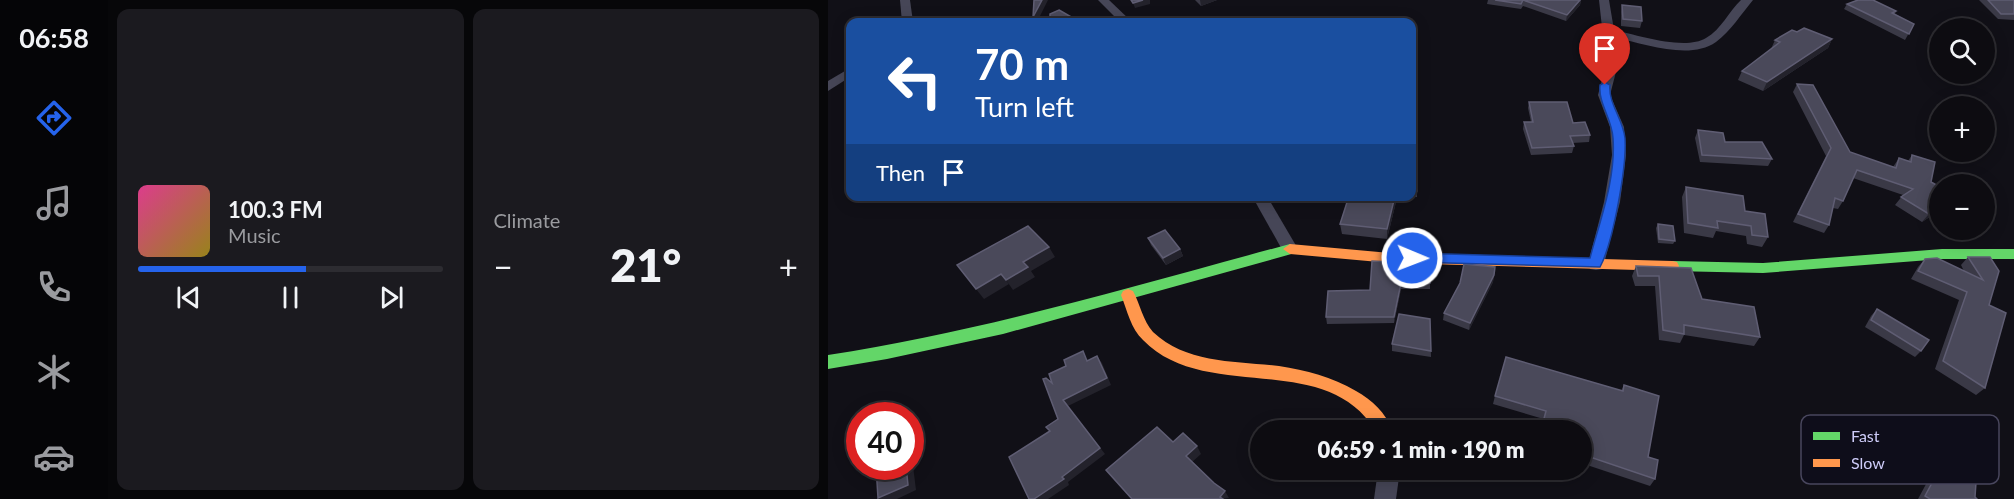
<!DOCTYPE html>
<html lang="en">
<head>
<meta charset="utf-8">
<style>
  body { margin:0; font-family:Lato,sans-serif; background:#1b1a1f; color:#f1f3f6; height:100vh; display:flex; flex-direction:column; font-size:22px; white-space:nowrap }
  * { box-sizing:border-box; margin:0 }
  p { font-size:20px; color:#9a9b9f }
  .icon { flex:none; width:33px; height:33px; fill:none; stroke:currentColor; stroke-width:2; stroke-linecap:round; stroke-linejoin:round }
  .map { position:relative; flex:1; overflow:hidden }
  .side { display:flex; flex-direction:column; gap:9px; padding:9px; background:#070709; width:720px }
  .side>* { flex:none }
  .top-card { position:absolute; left:18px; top:18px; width:570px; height:183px; border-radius:12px; box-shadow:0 3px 15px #0003,0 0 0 2px #2d2c31; background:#1a4fa0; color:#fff; overflow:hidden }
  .buttons { position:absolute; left:1101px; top:18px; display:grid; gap:12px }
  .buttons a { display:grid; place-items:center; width:66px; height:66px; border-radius:50%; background:#0d0c11; box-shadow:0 3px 15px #0003,0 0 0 2px #2d2c31; font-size:30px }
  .speed { position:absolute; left:18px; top:402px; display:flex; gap:12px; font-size:30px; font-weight:700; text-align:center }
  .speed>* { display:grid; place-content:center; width:78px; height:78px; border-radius:50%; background:#0d0c11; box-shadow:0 3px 15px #0003,0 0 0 2px #2d2c31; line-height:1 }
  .speed .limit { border:9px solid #d22; background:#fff; color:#111 }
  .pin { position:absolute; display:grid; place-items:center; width:51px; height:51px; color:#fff; margin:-62px -26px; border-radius:50% 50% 50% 0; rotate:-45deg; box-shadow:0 0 6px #0007 }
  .pin .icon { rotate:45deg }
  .me { position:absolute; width:66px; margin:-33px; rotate:91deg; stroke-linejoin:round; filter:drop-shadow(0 0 4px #0008) }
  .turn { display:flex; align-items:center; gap:21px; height:126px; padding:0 30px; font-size:27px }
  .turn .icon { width:78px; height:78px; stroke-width:2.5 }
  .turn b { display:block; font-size:42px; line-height:51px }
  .then { display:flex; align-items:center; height:57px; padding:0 30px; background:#0003; gap:12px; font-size:22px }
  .big { font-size:45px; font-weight:800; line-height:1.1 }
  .side .card { flex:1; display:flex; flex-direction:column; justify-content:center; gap:9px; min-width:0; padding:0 21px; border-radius:12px; background:#1b1a1f }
  .song { display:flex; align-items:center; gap:18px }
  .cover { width:72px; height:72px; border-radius:9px; background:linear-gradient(135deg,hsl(330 70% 55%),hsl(50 70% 35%)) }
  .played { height:6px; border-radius:3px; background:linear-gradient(90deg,#2563eb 55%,#2d2c31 55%) }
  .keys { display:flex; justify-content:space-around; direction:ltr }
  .heat { display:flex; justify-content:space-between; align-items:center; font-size:33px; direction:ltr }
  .side .tiles { flex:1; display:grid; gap:9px; grid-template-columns:repeat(2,1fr) }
  .trip { position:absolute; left:422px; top:420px; width:342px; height:60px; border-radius:30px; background:#0d0c11; box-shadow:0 3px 15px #0003,0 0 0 2px #2d2c31; font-weight:800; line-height:60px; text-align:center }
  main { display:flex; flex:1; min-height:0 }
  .menu { display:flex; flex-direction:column; width:108px; justify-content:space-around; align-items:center; background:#050507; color:#9a9b9f }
  .menu .icon { width:42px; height:42px }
  .menu .current { color:#2563eb }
  .menu b { font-size:27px; color:#f1f3f6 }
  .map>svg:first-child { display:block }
</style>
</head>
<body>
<main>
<nav class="menu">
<b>06:58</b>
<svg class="icon current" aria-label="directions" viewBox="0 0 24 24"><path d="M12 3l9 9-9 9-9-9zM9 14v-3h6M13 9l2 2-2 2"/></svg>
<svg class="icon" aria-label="music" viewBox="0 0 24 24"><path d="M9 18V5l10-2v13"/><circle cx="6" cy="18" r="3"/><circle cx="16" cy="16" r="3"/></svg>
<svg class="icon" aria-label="phone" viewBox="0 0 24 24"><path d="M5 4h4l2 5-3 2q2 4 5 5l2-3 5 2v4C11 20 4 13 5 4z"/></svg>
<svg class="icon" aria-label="climate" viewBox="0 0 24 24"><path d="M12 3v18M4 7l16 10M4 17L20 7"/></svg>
<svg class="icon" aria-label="car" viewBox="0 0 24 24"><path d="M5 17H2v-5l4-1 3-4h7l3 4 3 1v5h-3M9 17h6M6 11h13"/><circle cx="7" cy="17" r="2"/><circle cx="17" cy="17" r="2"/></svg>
</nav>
<section class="side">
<div class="tiles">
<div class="card">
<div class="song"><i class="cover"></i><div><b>100.3 FM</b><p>Music</p></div></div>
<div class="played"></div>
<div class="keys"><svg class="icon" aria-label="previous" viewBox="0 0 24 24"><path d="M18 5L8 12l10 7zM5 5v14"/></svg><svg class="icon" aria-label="pause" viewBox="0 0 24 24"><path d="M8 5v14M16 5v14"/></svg><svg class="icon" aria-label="next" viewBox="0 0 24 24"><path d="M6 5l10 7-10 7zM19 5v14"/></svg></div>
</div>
<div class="card"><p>Climate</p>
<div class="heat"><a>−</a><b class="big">21°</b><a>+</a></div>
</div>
</div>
</section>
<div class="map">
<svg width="1186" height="499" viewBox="0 0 1186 499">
  <rect width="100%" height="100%" fill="#111017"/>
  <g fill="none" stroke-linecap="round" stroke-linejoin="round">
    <!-- street -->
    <g fill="#464657" fill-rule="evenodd">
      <polygon points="72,0 82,0 85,22 74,22"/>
      <polygon points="270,0 281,0 304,22 292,22"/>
      <path d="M771 0H781L786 30C809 35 857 51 878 38 893 30 901 11 913 0H925C914 13 902 32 888 42 861 61 816 43 787 38L790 64 782 95 796 127 798 155 792 202 776 264 774 269 768 270 762 269 760 264 776 202 784 155 782 127 770 95 778 64Z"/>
      <polygon points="22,68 22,77 0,91 0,81"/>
      <polygon points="424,196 439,196 470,249 468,253 456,253"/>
      <polygon points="550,470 572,470 568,499 546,499"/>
    </g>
    <!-- fast -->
    <g fill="#63d668" fill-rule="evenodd">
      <path d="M462 244 469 249 467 253 175 334 59 359 0 369V355C157 331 309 285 462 244Z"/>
      <polygon points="1114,249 1186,249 1186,259 1114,259 935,273 844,271 839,270 837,266 839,262 844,261 935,263"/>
    </g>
    <!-- slow -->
    <g fill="#ff974d" fill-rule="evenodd">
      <polygon points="462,244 562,253 844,261 849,262 851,266 849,270 844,271 562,263 462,254 455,249"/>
      <path d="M300 289 305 291C312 304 315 321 325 332 359 364 408 361 451 366 478 370 504 377 528 391 544 400 558 413 564 430H547C496 349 377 404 315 340 303 329 299 310 293 295L295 291Z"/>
    </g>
  </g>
  <!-- wall -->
  <g fill="#3a3946">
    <polygon points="367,0 389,0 373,6"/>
    <polygon points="660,0 753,0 752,5 738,21 695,6 693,9 659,4"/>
    <polygon points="1151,0 1186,0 1186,20 1170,19"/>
    <polygon points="1019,4 1068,11 1067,14 1086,24 1077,40 1016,9"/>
    <polygon points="794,5 814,21 812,28 793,26 793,12"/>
    <polygon points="969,32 1004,39 1000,48 935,91 910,80 914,71 943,49 947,40"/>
    <polygon points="969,84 1022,152 1065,167 1071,158 1080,161 1084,155 1103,182 1112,187 1112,210 1094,222 1067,205 1075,195 1025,178 1015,201 1010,209 1005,208 1001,225 996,233 965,222 998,156 965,92"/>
    <polygon points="701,102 762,135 761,142 744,143 746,146 744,153 703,155 695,129 696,122 703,122 700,108"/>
    <polygon points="870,130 897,142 944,159 940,166 872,162 867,138"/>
    <polygon points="584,155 589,156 589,197 569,197 584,196"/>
    <polygon points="858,187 917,211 940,237 934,247 919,244 918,236 888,231 885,238 856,233 854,197"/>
    <polygon points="521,196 568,196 568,202 559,239 514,234 512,224"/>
    <polygon points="830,224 847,241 845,244 830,243 828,228"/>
    <polygon points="320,238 352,249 355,256 338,265 323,245"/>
    <polygon points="1140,257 1162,257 1161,305 1157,388 1148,395 1107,369 1131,300 1083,279 1090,267 1097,259 1136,271 1133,265"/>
    <polygon points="602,264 602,289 573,289 566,323 499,324 498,317 542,290"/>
    <polygon points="808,266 863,268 874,299 932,337 926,346 856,335 852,343 831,340 827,286 807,286 804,276"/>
    <polygon points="667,267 665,282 641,330 615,320 616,313"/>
    <polygon points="1049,309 1093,351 1087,357 1037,327 1043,316"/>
    <polygon points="602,319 603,357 564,351 564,344"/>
    <polygon points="796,385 827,479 822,486 753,463 753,430 665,404 667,396 793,391"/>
    <polygon points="1114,452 1147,497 1149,499 1090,499 1104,473 1106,457"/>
  </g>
  <!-- shaded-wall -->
  <g fill="#23222b">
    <polygon points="214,0 220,0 209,22 207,22 205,17"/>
    <polygon points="315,0 322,0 322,4 307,8 305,3"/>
    <polygon points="372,0 389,0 373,6"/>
    <polygon points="753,0 752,5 738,21 739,15"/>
    <polygon points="247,19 249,22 239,22"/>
    <polygon points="1004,39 1000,48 935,91 939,82"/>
    <polygon points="567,196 568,196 568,202 559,239 559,229"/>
    <polygon points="1112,206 1112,210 1094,222 1101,214"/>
    <polygon points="221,247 227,257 203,271 207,277 185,290 178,280 195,262"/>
    <polygon points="352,249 355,256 338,265 335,258"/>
    <polygon points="173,274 181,284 156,299 148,289"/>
    <polygon points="666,275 665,282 641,330 642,323"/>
    <polygon points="573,283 573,289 566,323 566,317"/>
    <polygon points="269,356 274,363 283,385 240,406 277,454 240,482 241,485 220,499 206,499 234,477 235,400"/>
    <polygon points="82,442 88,490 69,499 51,499 50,498 78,466 82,466"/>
    <polygon points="369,446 373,454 363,463 358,456"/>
    <polygon points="397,491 401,498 393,499 392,497"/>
  </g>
  <!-- building -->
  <g fill="#4a495a" stroke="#5f5d73" stroke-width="1.5">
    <polygon points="206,0 214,0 205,17"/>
    <polygon points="303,0 315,0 305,3"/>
    <polygon points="667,0 752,0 739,15 695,0 693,4"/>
    <polygon points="1030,0 1045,0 1068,11 1064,13 1086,24 1081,34 1019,4"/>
    <polygon points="1160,0 1186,0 1186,14 1173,14"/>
    <polygon points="794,5 813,7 814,21 795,19"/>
    <polygon points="231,10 247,19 239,22 222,22 222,14"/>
    <polygon points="976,28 1004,39 939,82 914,71 952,42 947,40 964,30 969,32"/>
    <polygon points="969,84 985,85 1022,152 1068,168 1071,158 1083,162 1084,155 1107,162 1103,182 1112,187 1112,206 1101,214 1073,197 1085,189 1029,170 1015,201 1007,198 1001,225 970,214 1003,148"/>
    <polygon points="701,102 739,102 745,123 757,122 762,135 742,136 746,146 704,148 696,122 705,122"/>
    <polygon points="870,130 895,133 897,142 934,142 944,159 874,155"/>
    <polygon points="584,155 589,156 589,191 584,191"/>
    <polygon points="858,187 915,196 917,211 937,214 940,237 924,235 923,226 889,221 890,228 860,223"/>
    <polygon points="521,196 567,196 559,229 512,224"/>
    <polygon points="830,224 845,226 847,241 831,239"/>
    <polygon points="200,226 221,247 195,262 200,267 178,280 173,274 148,289 129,265"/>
    <polygon points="337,230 352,249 335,258 320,238"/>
    <polygon points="1140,257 1162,257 1171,271 1161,305 1178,313 1157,388 1115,361 1139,292 1090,271 1097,259 1109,258 1155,280"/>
    <polygon points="544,261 602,264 602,283 573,283 566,317 498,317 500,291 542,290"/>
    <polygon points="636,264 667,267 666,275 642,323 616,313 632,283"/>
    <polygon points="808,266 863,268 874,299 926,307 932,337 856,325 856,334 835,330 831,276 810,276"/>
    <polygon points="1049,309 1101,340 1093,351 1043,320"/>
    <polygon points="571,314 602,319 603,351 564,344"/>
    <polygon points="255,351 259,361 269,356 279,378 235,400 272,448 234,477 236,479 206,499 201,499 181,457 222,431 218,427 230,419 215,379 218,378 224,383 221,374 238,366 236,360"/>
    <polygon points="678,357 795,391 796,385 831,396 820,457 830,460 827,479 753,454 753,430 713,430 718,411 667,396"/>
    <polygon points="329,427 345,442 355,433 369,446 358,456 386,483 397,491 392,497 395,499 304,499 278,470"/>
    <polygon points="1114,452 1149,468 1147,497 1149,499 1102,499 1097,496 1112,468"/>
    <polygon points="48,466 78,466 80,485 50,498"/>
  </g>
  <!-- route -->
  <path fill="#2563eb" stroke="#184099" stroke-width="1.5" d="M777 82 782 85C780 103 795 119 797 138 799 166 785 243 772 267L579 262 577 258 584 253 762 258C772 220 788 179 785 138 784 119 770 103 772 85Z"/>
  <!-- legend -->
  <rect x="973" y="415" width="198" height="69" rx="9" fill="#0e0d1a" stroke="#48465d" stroke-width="1.5"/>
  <rect x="985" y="432" width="27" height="8" fill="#63d668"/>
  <rect x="985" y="459" width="27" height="8" fill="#ff974d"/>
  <g font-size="16" fill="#ceccf9">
    <text x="1023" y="442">Fast</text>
    <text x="1023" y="469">Slow</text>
  </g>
</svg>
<div class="buttons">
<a><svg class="icon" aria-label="search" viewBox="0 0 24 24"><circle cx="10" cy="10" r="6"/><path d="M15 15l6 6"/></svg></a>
<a>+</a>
<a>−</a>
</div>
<div class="speed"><div class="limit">40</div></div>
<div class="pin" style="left:777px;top:85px;background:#d93025"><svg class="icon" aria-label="arrive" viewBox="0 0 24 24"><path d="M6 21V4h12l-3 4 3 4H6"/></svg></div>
<svg class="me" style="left:584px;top:258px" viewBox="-20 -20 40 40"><circle r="17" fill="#2563eb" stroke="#fff" stroke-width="3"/><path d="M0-11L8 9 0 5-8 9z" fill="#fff"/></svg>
<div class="trip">06:59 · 1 min · 190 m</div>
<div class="top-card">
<div class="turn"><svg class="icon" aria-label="left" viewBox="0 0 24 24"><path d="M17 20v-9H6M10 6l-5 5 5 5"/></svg><div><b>70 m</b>Turn left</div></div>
<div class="then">Then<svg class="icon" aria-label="arrive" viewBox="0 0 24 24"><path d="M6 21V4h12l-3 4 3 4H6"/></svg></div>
</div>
</div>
</main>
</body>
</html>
